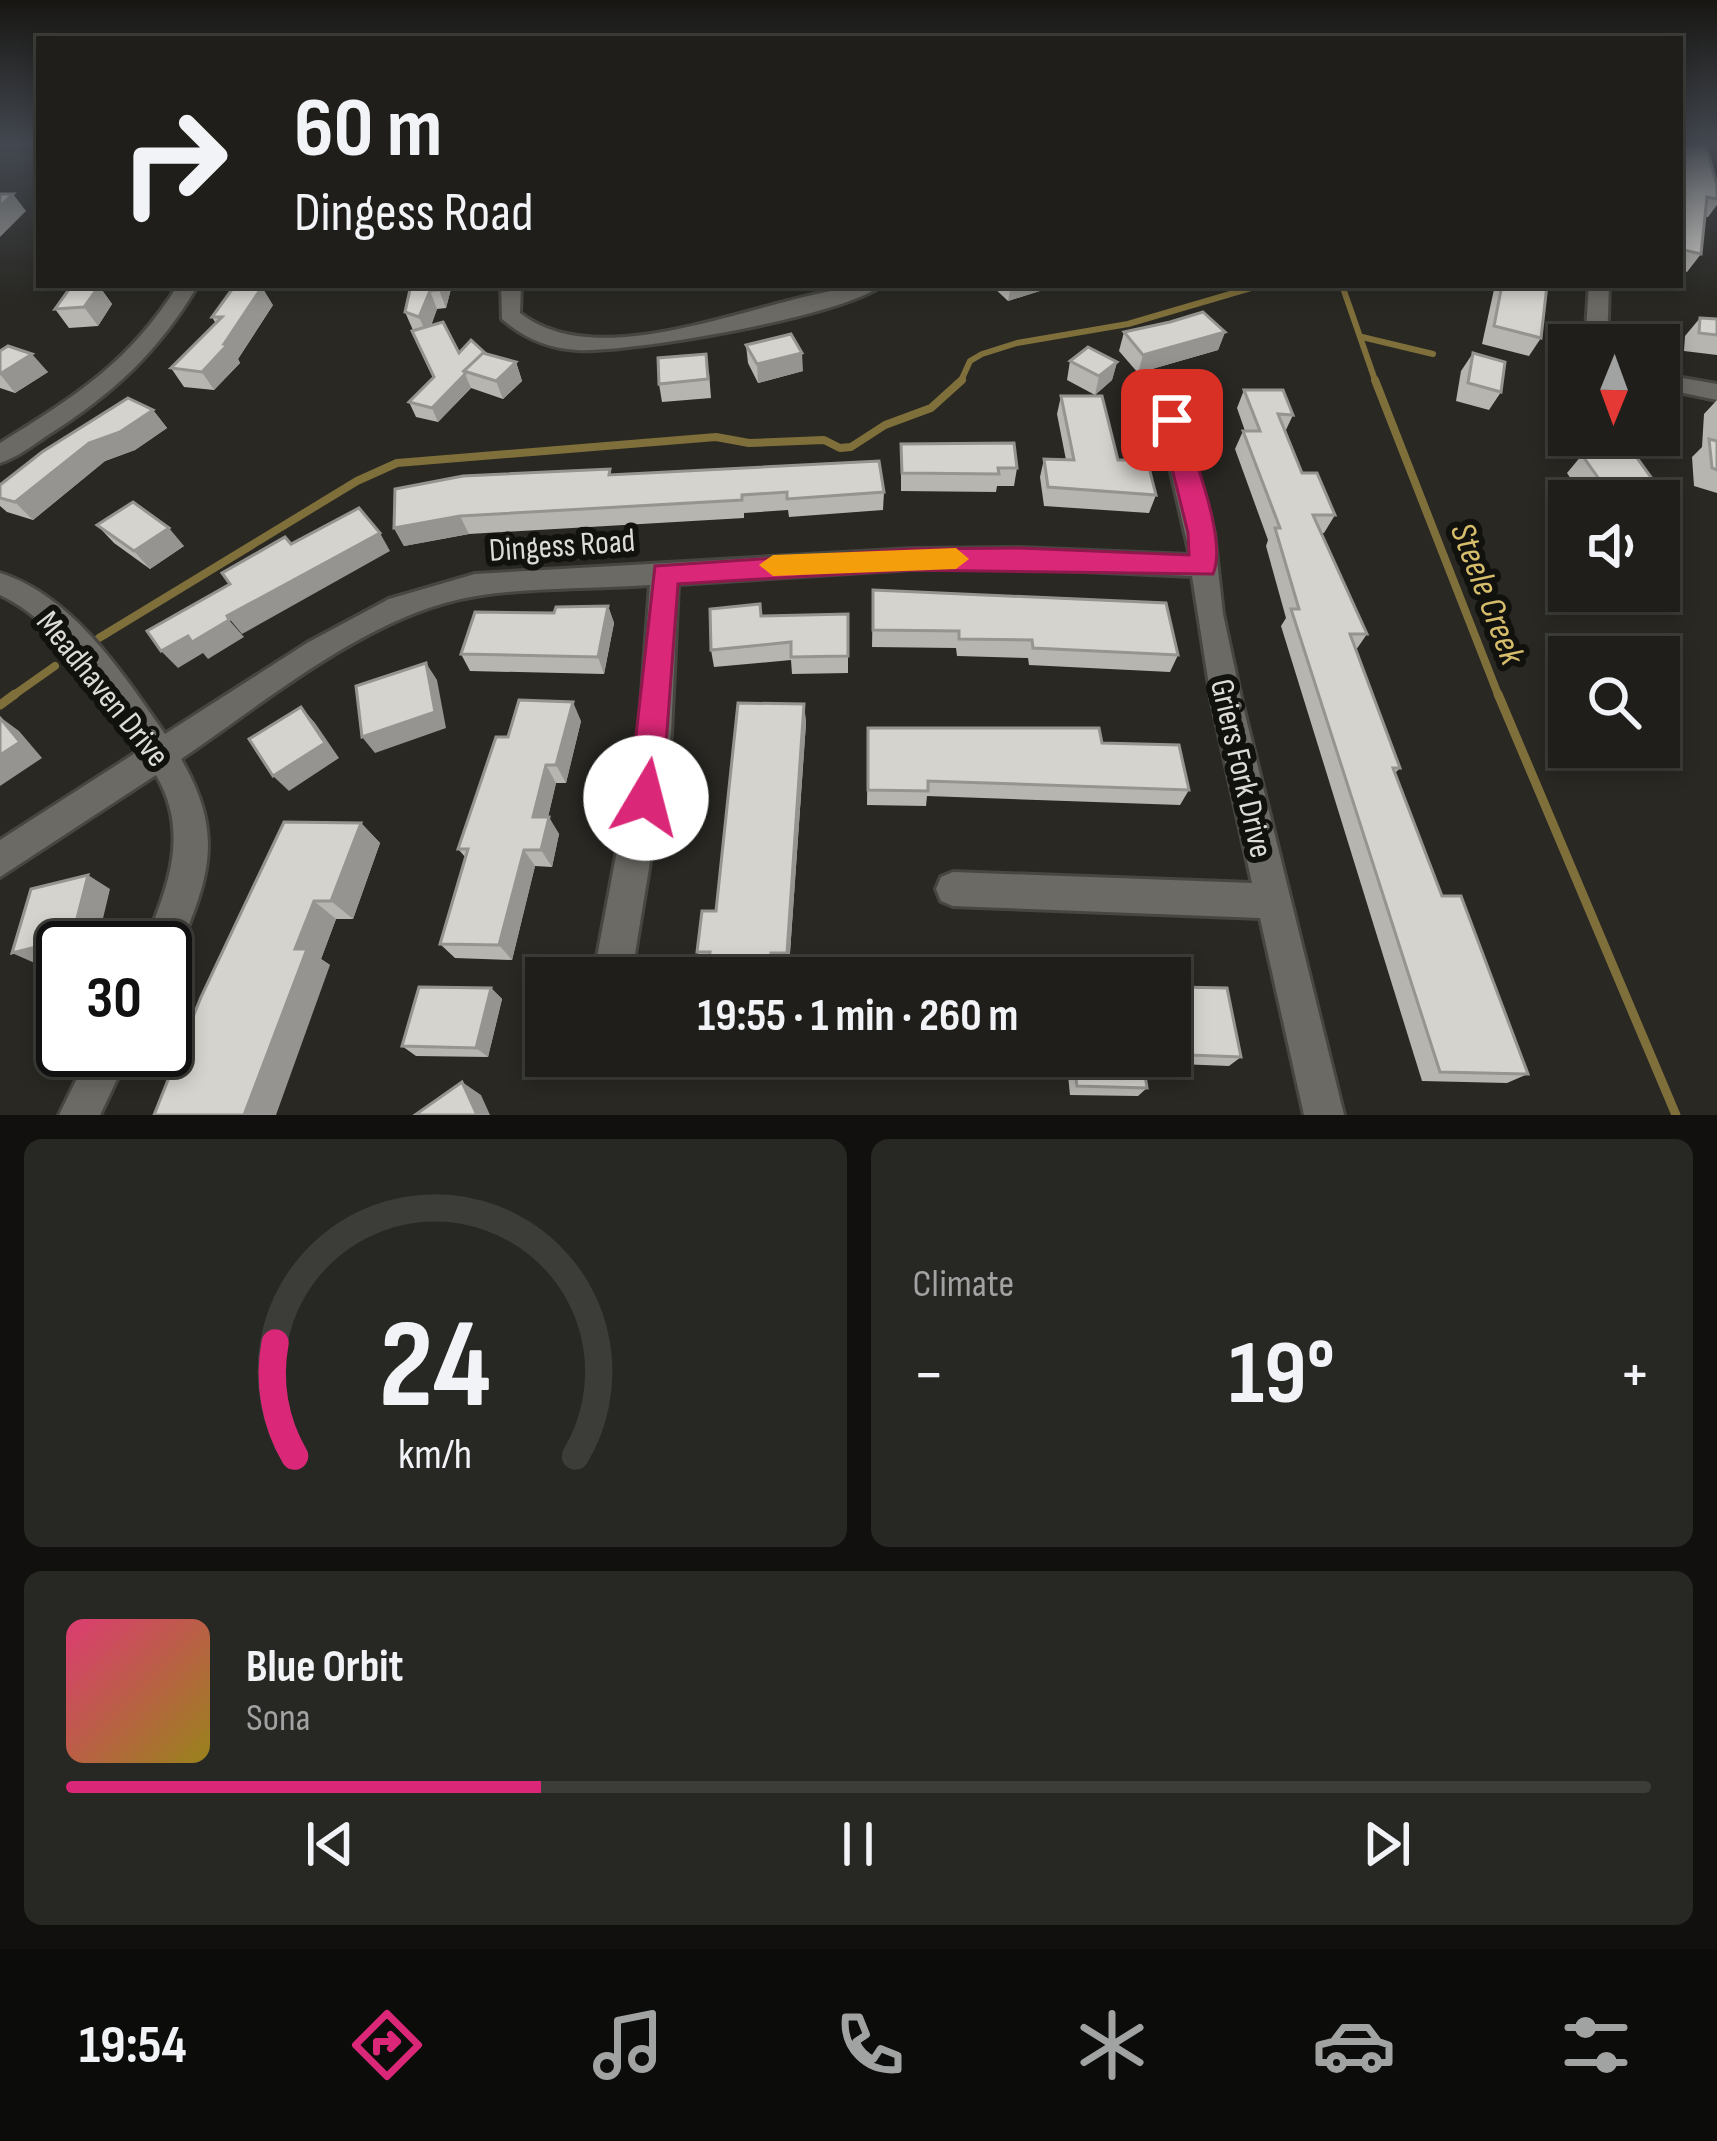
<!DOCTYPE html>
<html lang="en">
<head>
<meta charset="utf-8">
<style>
  body { margin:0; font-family:"Sofia Sans Condensed",sans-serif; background:#272723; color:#f1f3f6; height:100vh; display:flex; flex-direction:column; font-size:45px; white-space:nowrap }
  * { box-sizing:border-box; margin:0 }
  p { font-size:39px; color:#a1a2a2 }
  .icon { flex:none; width:66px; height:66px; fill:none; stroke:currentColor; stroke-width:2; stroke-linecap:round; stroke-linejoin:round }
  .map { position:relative; height:1115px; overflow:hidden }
  .side { display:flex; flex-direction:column; gap:24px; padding:24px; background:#11100e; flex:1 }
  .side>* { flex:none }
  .banner { position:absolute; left:36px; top:36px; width:1647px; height:252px; border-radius:0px; box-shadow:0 6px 18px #0003,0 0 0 3px #3c3c39; background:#1f1e1a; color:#f1f3f6; overflow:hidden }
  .needle { width:78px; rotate:181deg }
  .buttons { position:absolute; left:1548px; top:324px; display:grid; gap:24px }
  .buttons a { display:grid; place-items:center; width:132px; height:132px; border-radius:0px; background:#1f1e1a; box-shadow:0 6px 18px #0003,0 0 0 3px #3c3c39; font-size:60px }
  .speed { position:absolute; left:36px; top:921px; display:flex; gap:24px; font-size:60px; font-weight:700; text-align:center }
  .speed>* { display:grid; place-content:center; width:156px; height:156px; border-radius:50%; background:#1f1e1a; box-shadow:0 6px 18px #0003,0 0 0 3px #3c3c39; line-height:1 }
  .speed .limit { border:6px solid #111; border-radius:18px; background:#fff; color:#111 }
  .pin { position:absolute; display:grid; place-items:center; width:102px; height:102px; color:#fff; margin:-51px; border-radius:24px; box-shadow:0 6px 18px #0006 }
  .me { position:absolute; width:132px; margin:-66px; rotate:8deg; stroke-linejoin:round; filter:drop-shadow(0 0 9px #0008) }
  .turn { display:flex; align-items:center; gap:42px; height:252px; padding:0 60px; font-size:54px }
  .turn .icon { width:156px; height:156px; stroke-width:2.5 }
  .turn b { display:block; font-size:84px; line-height:102px }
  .big { font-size:90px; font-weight:700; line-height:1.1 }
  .side .card { flex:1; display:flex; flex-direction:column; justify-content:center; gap:18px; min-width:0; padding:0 42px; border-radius:18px; background:#272723 }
  .side .dial { align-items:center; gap:0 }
  .dial svg { height:312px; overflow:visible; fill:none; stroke:#3c3c39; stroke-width:7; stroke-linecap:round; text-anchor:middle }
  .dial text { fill:#f1f3f6; stroke:none }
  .song { display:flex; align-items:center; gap:36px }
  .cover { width:144px; height:144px; border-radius:18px; background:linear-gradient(135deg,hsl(340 70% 55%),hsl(50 70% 35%)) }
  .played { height:12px; border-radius:6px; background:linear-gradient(90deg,#db2777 30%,#3c3c39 30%) }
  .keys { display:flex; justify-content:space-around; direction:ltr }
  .heat { display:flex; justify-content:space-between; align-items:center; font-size:66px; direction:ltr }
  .side .tiles { flex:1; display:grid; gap:24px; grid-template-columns:1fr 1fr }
  .card:last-child { grid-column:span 2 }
  .trip { position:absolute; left:525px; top:957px; width:666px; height:120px; border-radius:0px; background:#1f1e1a; box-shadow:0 6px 18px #0003,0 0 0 3px #3c3c39; font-weight:700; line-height:120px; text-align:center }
  .tab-bar { display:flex; height:192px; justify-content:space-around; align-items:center; background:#0c0c0a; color:#a1a2a2 }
  .tab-bar .icon { width:84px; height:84px }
  .tab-bar .on { color:#db2777 }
  .tab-bar b { font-size:54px; color:#f1f3f6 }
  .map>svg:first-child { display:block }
</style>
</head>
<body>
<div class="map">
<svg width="1717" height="1115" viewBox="0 0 1717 1115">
  <rect width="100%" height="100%" fill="#292823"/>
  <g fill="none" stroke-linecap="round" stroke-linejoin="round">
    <!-- stream-far2 -->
    <g stroke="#7f6f3a" stroke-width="6">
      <polyline points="1342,285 1376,383"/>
      <polyline points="1362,337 1433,354"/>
      <polyline points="960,383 970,361 982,354 1017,343 1128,324 1261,285"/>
    </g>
    <!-- stream-far1 -->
    <g stroke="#7f6f3a" stroke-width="8">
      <polyline points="1375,380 1499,697"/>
      <polyline points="99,638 357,481 397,463 716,437 749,443 824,440 840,448 851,447 885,425 931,408 962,380"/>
      <polyline points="11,697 55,666"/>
    </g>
    <!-- stream -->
    <g stroke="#7f6f3a" stroke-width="9">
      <polyline points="1498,694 1676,1115"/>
      <polyline points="0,705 15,694"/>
    </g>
    <!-- minor casing -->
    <g stroke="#474641" stroke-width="6">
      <g id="minor">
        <path d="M178 285H198C159 351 113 394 48 435 33 445 18 457 0 463V443C76 396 130 362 178 285Z"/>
        <path d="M501 285H521L520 313C608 382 782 285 882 285 844 316 631 353 577 350 547 348 524 338 502 319Z"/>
        <polygon points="1589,285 1609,285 1607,345 1585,345"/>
        <polygon points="1659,374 1717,384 1717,400 1659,388"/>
        <path d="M1171 412 1183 420 1214 533 1223 614 1241 698 1344 1115H1304L1260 918 953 906 941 901 936 889 941 877 953 872 1252 883 1211 698 1192 576 1019 568 912 569 678 584 671 734 631 978H593L639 734 650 585C593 589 533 587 476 596 372 612 267 701 181 759 227 838 207 882 174 961L165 965V948H143C167 889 191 834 156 775L0 877V840L140 750C103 697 61 623 0 595V573C73 596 123 674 165 734L307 643 389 599 475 574 912 549 1019 548 1190 555 1159 420Z"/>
        <polygon points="91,1050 131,1050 100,1115 59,1115"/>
      </g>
    </g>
    <!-- minor -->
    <use href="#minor" fill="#6c6a65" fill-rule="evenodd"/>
  </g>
  <!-- wall -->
  <g fill="#b7b5b0">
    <polygon points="1680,145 1717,185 1717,205 1708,217 1705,217 1701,254 1687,272 1680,270"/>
    <polygon points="411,285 452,285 446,308 437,309 431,326 459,353 485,353 516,362 522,381 503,399 471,388 438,422 416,417 409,402 434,378 405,312"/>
    <polygon points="991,285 1043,285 1043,290 1008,301"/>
    <polygon points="1495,285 1547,285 1541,338 1529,356 1482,344"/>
    <polygon points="99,286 112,304 98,326 69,328 55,309"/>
    <polygon points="273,305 238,359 240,363 214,390 184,387 171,368 216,324 212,317"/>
    <polygon points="1700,318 1717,319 1717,355 1684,351 1685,336"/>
    <polygon points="1124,332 1225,332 1218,350 1138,373 1119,351"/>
    <polygon points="746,345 803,371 758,383 748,363"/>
    <polygon points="0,351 48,372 15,393 0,388"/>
    <polygon points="1473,353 1501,392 1489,410 1456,401 1461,371"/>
    <polygon points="1070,361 1117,362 1112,380 1095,395 1067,380"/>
    <polygon points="709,372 711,398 662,402 659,384"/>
    <polygon points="1244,390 1293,415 1285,432 1302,473 1335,515 1324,533 1321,533 1367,634 1356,650 1400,768 1395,773 1442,896 1528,1074 1507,1083 1422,1081 1281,626 1286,618 1266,546 1268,540 1235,449 1243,431 1245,431 1237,408"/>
    <polygon points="1061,396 1118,460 1156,495 1149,513 1044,506 1040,477 1044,459 1066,460 1057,414"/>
    <polygon points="1717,400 1717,493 1694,486 1692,457 1702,447 1704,414"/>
    <polygon points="153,410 167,428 135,450 105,461 33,520 7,512 0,506 0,485"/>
    <polygon points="901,444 1017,468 1014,486 997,486 996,492 901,491"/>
    <polygon points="1582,455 1653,480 1636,498 1583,497 1567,473"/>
    <polygon points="610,469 611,475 884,492 883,510 789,517 788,510 744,513 744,518 469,534 404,546 394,528"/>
    <polygon points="97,525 184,546 150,569 114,543"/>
    <polygon points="873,590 1178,655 1170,672 1029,665 1028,658 957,656 956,648 872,647"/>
    <polygon points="608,606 614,623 604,674 470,671 461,654 554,613"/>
    <polygon points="848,614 848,673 792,674 791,660 714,667 711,650 762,616"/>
    <polygon points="804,704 806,723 789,967 703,965 697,952"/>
    <polygon points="581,721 566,783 556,783 548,817 559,834 552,867 535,866 512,960 455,958 440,944 466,858 458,849 508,737"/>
    <polygon points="868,728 1102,743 1189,790 1180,805 927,796 926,806 867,805"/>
    <polygon points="361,823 380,843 353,919 336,919 321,959 330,965 201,997"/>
    <polygon points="1176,987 1241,1057 1229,1066 1178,1064 1170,1017 1170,994"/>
    <polygon points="491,988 502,999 488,1057 416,1056 402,1046"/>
    <polygon points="767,1056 766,1070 703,1069 697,1058"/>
    <polygon points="968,1056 1024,1056 1025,1069 1020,1078 969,1077"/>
    <polygon points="1066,1056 1142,1056 1147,1088 1138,1096 1070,1095"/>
  </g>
  <!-- shaded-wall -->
  <g fill="#959490">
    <polygon points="13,194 26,211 0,237 0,206"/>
    <polygon points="440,285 452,285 446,308 439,290"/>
    <polygon points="1011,285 1043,285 1043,290 1008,301"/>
    <polygon points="99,286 112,304 98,326 84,307"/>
    <polygon points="262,287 273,305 238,359 240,363 214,390 202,372"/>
    <polygon points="430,291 437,309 427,335 419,317"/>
    <polygon points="1225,332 1218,350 1138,373 1143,355"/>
    <polygon points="802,353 803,371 758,383 757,364"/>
    <polygon points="32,354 48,372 15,393 0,374"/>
    <polygon points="516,362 522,381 503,399 496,381"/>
    <polygon points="1117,362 1112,380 1095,395 1099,376"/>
    <polygon points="465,374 471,388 438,422 432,408"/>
    <polygon points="153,410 167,428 135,450 105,461 33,520 15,502 89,443"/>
    <polygon points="460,516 469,534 404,546 394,528"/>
    <polygon points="169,528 184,546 150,569 134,551"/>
    <polygon points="380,533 390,551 242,634 227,616"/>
    <polygon points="608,606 614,623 604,674 598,657"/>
    <polygon points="229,620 244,637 208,659 203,653 178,668 161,651 188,636"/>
    <polygon points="426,663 437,680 446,728 375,753 362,737"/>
    <polygon points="573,702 581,721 566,783 556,765"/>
    <polygon points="804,704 806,723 789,967 787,953"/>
    <polygon points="301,707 315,723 339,758 289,791 273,776"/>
    <polygon points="0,717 19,731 42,758 0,786"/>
    <polygon points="546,765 556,783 544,834 533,817"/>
    <polygon points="549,817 559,834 552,867 541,850"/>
    <polygon points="361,823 380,843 353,919 331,901"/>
    <polygon points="524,850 535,866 512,960 499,945"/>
    <polygon points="88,875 110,889 96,948 63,948 63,958 37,964 12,953"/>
    <polygon points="314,901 336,919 321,959 330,965 276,1115 244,1115 295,949"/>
    <polygon points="771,953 774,967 773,978 769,978"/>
    <polygon points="491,988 502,999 488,1057 476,1048"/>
    <polygon points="462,1082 481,1095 490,1115 477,1115"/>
  </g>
  <!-- building -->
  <g fill="#d5d3cd" stroke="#959490" stroke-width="3">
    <polygon points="1680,145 1706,145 1717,185 1717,199 1707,197 1701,254 1680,249"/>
    <polygon points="0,194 13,194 0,206"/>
    <polygon points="411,285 440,285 439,290 430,291 419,317 405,312"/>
    <polygon points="1502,285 1547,285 1541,338 1494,326"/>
    <polygon points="99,286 84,307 55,309 70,288"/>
    <polygon points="262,287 224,344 228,344 202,372 171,368 222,317 212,317 233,288"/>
    <polygon points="1203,312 1225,332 1143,355 1124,332 1170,322"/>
    <polygon points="1700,318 1717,319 1717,335 1699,333"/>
    <polygon points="443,322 459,353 471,340 485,353 464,371 465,374 432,408 409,402 434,377 412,331"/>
    <polygon points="791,334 802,353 757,364 746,345"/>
    <polygon points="8,346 32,354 0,374 0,351"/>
    <polygon points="1088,347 1117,362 1099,376 1070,361"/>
    <polygon points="483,353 516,362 496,381 464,371"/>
    <polygon points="1473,353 1505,362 1501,392 1468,383"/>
    <polygon points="706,354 708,379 659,384 658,358"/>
    <polygon points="1244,390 1283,390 1293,415 1278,414 1302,473 1317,473 1335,515 1313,515 1367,634 1350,634 1400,768 1393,768 1442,896 1461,896 1528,1074 1440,1072 1291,609 1299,609 1275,528 1280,528 1243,431 1260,431"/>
    <polygon points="1061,396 1102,396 1118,460 1147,460 1156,495 1048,487 1044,459 1074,460"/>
    <polygon points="128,398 153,410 120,432 89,443 15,502 0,498 0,485 42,452"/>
    <polygon points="1709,439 1717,441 1717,470 1712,468"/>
    <polygon points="1014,443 1017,468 998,468 999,474 902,473 901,444"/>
    <polygon points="1582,455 1635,455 1653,480 1599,479"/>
    <polygon points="879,461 884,492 787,499 787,492 742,495 742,500 460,516 394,528 395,489 463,476 610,469 609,475"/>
    <polygon points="133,502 169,528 134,551 97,525"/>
    <polygon points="359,508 380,533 227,616 229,620 192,642 188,636 161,651 147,631 230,584 222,573 285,537 291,544"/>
    <polygon points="873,590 1166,603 1178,655 1033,648 1032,640 959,639 959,631 873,630"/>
    <polygon points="760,604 761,616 848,614 848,656 791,657 791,642 711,650 710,609"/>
    <polygon points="608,606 598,657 461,654 475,612 554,613 556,607"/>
    <polygon points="426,663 435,712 362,737 356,686"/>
    <polygon points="519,700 573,702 556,765 546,765 533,817 549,817 541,850 524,850 499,945 440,944 468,849 458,849 496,737 508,737"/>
    <polygon points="738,703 804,704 787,953 771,953 769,978 706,978 710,952 697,952 702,911 716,911"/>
    <polygon points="301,707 325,743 273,776 249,739"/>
    <polygon points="0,718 20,742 0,755"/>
    <polygon points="868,728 1099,728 1102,743 1179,745 1189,790 928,781 928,791 868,790"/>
    <polygon points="284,822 361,823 331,901 314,901 295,949 307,949 244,1115 154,1115 201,997"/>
    <polygon points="88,875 72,938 12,953 31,889"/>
    <polygon points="867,966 916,967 916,978 866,978"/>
    <polygon points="419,987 491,988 476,1048 402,1046"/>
    <polygon points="1176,987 1227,988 1241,1057 1189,1055"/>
    <polygon points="698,1056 763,1056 763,1060 697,1058"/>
    <polygon points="972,1056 1024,1056 1025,1069 973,1068"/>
    <polygon points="1073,1056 1142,1056 1147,1088 1077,1086"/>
    <polygon points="462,1082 477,1115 415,1115"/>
  </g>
  <!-- sky -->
  <linearGradient id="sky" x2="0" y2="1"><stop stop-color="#171613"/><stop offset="0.48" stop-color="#434850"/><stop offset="1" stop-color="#434850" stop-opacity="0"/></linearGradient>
  <rect width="1717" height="301" fill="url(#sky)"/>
  <!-- route -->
  <path fill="#db2777" stroke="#8e194d" stroke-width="3" d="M1172 412 1183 420C1193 456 1228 541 1213 574L912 570 678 584 662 798 657 809 646 814 634 809 629 798 655 566 912 549 1019 548 1189 555 1188 533 1160 420Z"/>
  <!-- slow -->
  <polygon fill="#f59e0b" points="956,548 969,559 956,569 773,576 759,565 773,555"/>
  <g text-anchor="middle" stroke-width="12" stroke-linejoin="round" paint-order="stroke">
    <!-- street labels -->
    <g font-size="33" fill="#dcdbd8" stroke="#11110e">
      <text transform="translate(562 544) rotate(-4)" y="12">Dingess Road</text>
      <text transform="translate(104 688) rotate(51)" y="12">Meadhaven Drive</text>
      <text transform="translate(1243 768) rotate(77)" y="12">Griers Fork Drive</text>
    </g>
    <!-- water labels -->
    <g font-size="36" font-style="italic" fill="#d6bd6c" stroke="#11110e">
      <text transform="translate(1489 593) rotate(69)" y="13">Steele Creek</text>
    </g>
  </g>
</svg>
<div class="buttons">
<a><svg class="needle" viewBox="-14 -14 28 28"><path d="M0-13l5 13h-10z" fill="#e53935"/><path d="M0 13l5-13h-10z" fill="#a1a2a2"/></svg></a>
<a><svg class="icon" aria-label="sound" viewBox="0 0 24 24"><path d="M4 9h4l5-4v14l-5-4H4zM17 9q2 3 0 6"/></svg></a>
<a><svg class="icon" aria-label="search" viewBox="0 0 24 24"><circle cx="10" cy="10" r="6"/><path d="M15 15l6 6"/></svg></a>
</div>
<div class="speed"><div class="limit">30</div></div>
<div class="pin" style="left:1172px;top:420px;background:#d93025"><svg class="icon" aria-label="arrive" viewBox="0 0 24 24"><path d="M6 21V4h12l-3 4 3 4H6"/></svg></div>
<svg class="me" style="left:646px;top:798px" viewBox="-20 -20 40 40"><circle r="19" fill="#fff"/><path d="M0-13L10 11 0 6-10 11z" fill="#db2777"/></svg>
<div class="trip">19:55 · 1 min · 260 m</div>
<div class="banner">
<div class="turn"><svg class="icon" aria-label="right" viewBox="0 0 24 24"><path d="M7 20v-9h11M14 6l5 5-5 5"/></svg><div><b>60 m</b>Dingess Road</div></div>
</div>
</div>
<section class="side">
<div class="tiles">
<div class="card dial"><svg viewBox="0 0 100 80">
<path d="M14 69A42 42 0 1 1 86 69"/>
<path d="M14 69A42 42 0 0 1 9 40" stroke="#db2777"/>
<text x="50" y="56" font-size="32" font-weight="700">24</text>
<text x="50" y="72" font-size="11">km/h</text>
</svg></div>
<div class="card"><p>Climate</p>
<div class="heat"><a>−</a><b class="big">19°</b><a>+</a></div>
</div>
<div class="card">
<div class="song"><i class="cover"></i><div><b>Blue Orbit</b><p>Sona</p></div></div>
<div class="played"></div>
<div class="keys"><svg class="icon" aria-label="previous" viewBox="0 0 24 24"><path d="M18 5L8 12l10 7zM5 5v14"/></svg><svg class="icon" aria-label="pause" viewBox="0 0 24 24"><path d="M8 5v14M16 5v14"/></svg><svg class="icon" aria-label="next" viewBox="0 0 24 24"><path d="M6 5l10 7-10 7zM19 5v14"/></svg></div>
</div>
</div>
</section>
<nav class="tab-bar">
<b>19:54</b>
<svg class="icon on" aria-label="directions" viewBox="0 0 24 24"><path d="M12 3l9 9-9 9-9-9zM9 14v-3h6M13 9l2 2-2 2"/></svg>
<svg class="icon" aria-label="music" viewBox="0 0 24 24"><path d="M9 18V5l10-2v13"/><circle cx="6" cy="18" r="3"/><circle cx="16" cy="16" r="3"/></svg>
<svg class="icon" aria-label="phone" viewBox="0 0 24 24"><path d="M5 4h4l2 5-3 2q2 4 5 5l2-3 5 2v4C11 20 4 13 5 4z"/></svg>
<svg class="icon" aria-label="climate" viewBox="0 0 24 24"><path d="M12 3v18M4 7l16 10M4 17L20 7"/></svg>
<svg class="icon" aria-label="car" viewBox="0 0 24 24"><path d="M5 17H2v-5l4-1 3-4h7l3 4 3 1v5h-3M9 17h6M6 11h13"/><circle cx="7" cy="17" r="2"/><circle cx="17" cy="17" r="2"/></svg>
<svg class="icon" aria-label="filters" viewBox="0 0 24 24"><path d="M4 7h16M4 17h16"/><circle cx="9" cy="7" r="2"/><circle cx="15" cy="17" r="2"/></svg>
</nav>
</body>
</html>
